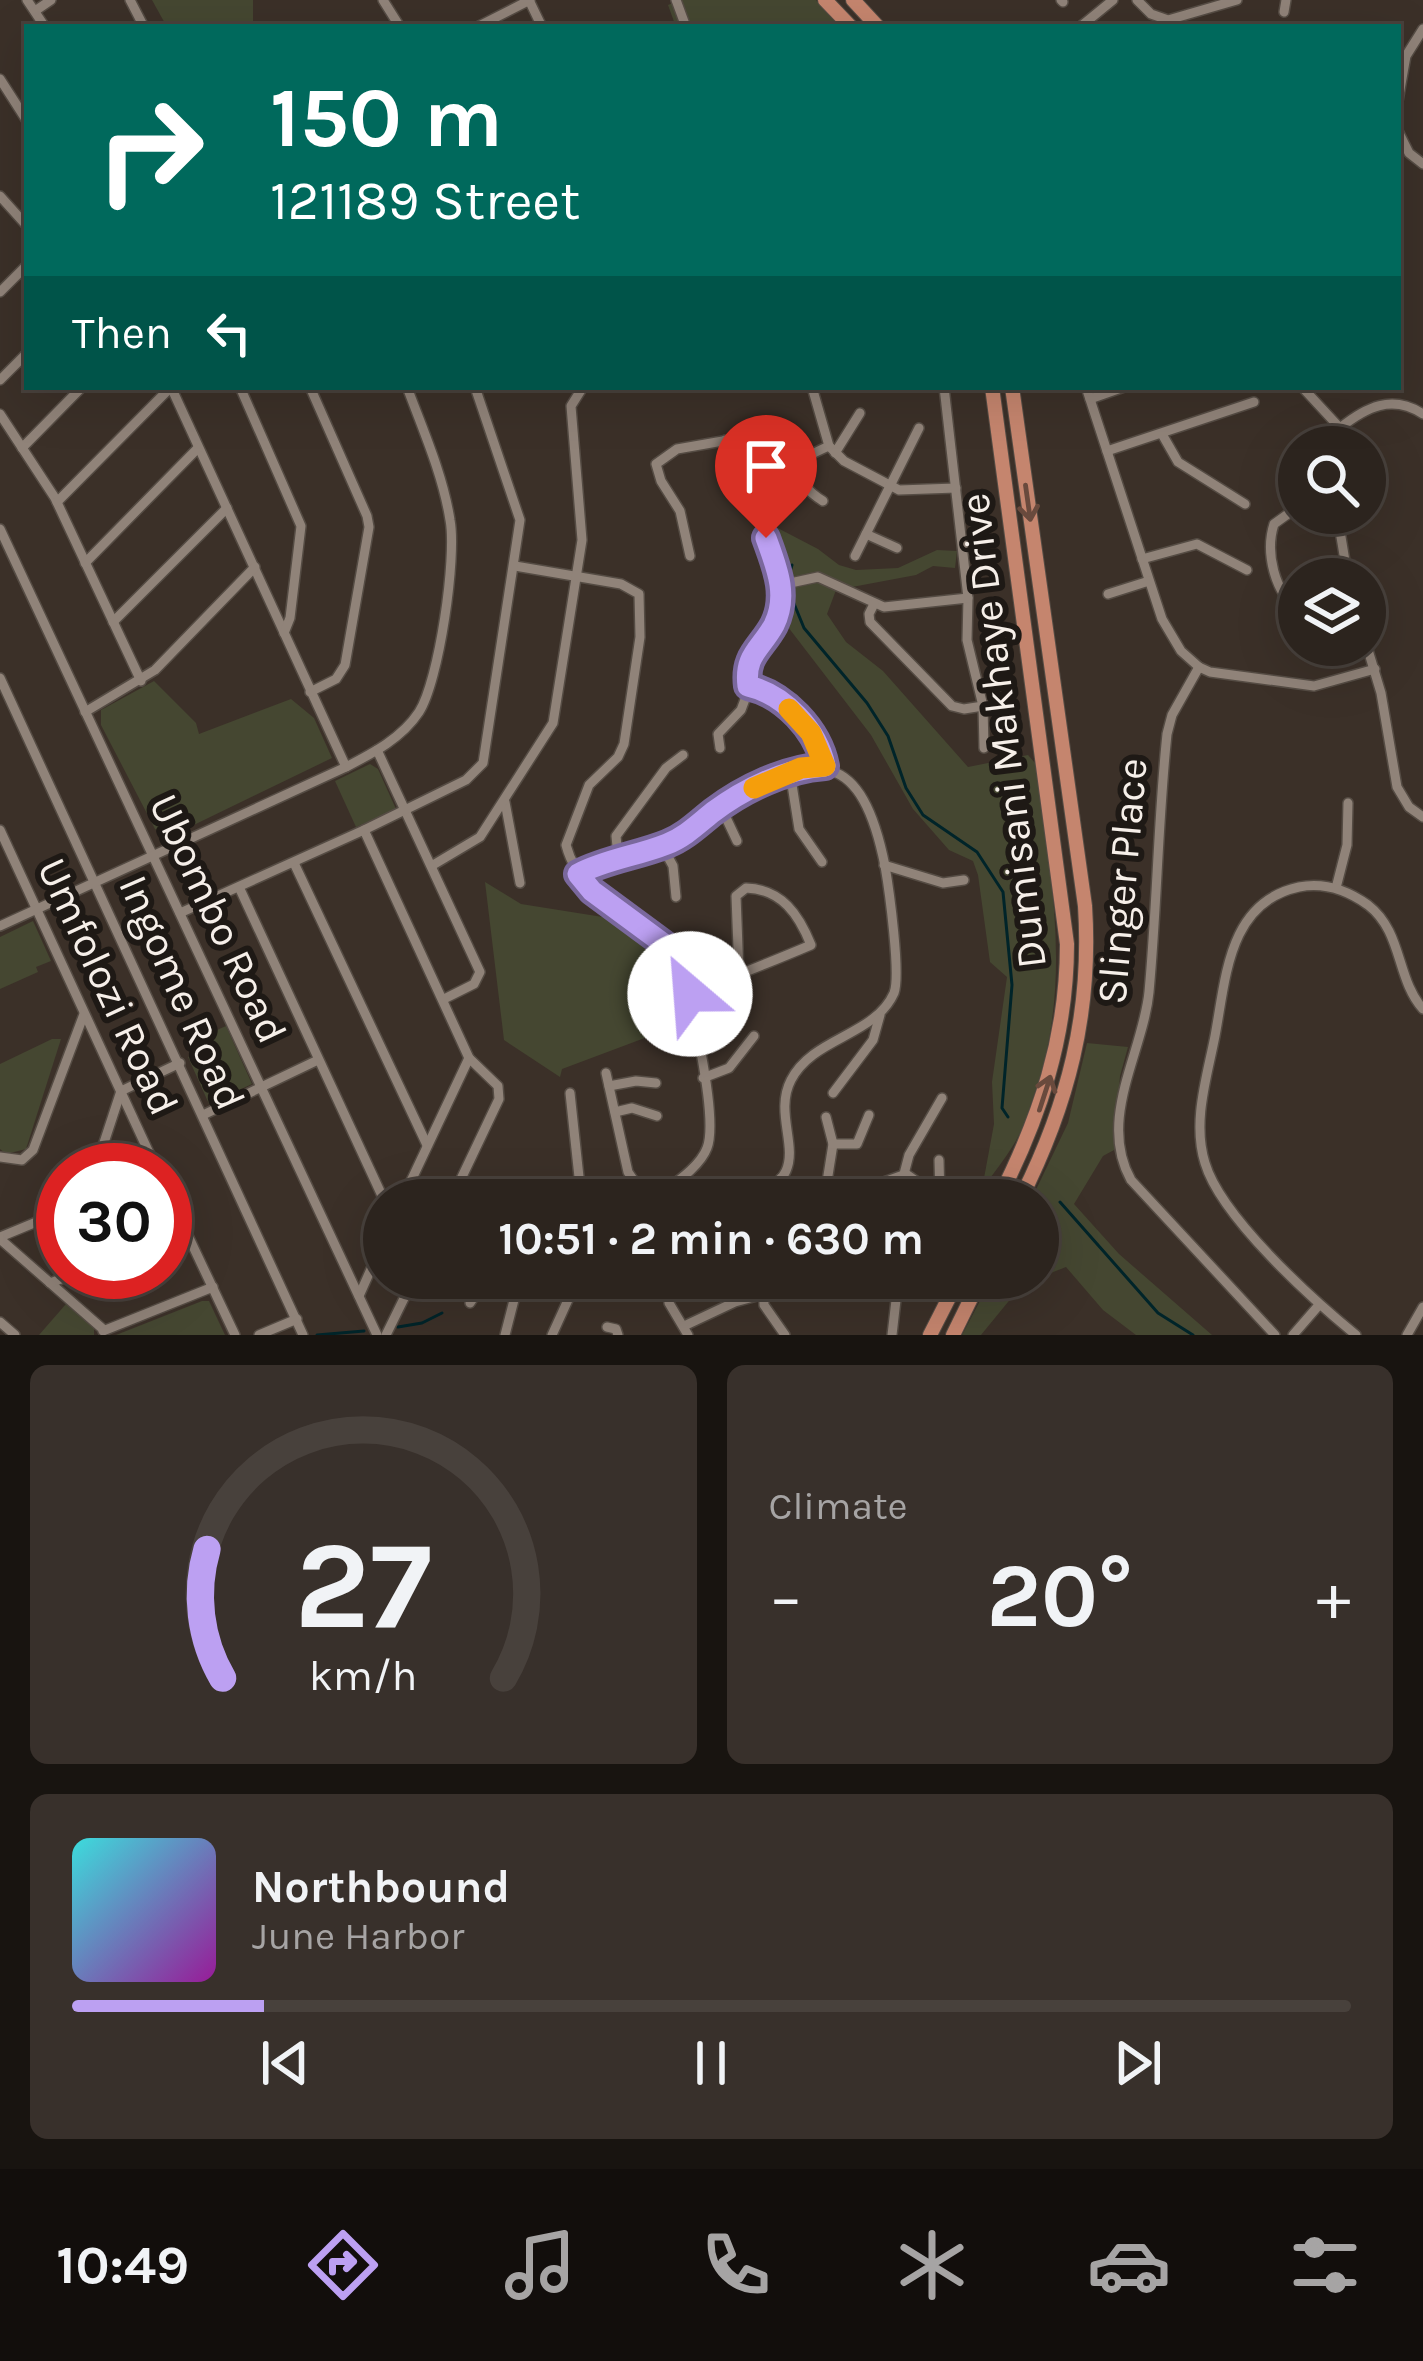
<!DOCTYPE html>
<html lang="en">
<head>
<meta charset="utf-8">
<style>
  body { margin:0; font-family:Karla,sans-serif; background:#38302b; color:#f1f3f6; height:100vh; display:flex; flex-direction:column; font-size:45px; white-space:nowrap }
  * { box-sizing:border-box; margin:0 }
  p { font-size:39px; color:#a6a4a4 }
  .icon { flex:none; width:66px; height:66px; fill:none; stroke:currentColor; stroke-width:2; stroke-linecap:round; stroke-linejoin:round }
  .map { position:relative; height:1335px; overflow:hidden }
  .side { display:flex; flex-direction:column; gap:30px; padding:30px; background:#181410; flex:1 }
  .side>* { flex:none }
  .top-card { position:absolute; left:24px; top:24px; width:1377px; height:366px; border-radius:0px; box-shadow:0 12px 48px #0002,0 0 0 3px #48413c; background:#00695c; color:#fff; overflow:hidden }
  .controls { position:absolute; left:1278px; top:426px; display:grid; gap:24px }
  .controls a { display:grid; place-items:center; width:108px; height:108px; border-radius:50%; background:#2c241e; box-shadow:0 12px 48px #0002,0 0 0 3px #48413c; font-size:60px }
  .speed { position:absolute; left:36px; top:1143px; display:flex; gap:24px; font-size:60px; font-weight:700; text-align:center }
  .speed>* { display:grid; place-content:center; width:156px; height:156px; border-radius:50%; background:#2c241e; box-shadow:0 12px 48px #0002,0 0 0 3px #48413c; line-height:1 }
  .speed .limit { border:18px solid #d22; background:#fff; color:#111 }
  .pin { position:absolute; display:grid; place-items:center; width:102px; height:102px; color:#fff; margin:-123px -51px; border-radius:50% 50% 50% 0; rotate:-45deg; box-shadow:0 0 12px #0007 }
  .pin .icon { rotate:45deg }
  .me { position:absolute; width:132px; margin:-66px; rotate:333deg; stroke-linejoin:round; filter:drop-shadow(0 0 9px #0008) }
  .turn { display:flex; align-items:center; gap:42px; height:252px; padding:0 48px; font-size:54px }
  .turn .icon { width:156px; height:156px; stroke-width:2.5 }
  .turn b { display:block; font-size:84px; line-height:102px }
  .then { display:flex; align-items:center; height:114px; padding:0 48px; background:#0003; gap:24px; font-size:45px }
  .big { font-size:90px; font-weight:700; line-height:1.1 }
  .side .card { flex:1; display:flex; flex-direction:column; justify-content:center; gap:18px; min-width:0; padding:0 42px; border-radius:18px; background:#38302b }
  .side .dial { align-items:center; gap:0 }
  .dial svg { height:312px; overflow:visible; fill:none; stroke:#48413c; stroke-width:7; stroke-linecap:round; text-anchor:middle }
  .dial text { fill:#f1f3f6; stroke:none }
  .song { display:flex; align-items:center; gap:36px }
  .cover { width:144px; height:144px; border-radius:18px; background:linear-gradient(135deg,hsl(180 70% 55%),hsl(300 70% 35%)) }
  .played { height:12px; border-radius:6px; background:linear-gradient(90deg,#bca0f2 15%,#48413c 15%) }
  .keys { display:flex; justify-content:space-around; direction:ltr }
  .heat { display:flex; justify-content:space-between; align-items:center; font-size:66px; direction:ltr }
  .side .tiles { flex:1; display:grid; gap:30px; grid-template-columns:1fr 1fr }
  .card:last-child { grid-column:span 2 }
  .trip { position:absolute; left:363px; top:1179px; width:696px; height:120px; border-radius:60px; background:#2c241e; box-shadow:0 12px 48px #0002,0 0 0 3px #48413c; font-weight:700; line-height:120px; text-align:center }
  .dock { display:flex; height:192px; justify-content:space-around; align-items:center; background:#120e0c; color:#a6a4a4 }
  .dock .icon { width:84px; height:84px }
  .dock .current { color:#bca0f2 }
  .dock b { font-size:54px; color:#f1f3f6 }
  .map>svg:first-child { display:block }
</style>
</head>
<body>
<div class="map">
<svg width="1423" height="1335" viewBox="0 0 1423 1335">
  <rect width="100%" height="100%" fill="#3b3028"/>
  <!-- green -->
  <g fill="#454731">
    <polygon points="152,0 253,0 253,27 167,27"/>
    <polygon points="680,0 816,0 840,27 676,27 668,5"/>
    <path d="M770 524 818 549 839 565 856 570 898 568 937 550 957 551 955 568 933 566 916 575 836 590 827 614 846 642 883 671 968 767 1028 755 1035 763C1051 873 1073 983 1035 1092 1029 1109 1024 1128 1014 1144 1005 1159 993 1174 982 1189L994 1124 992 1082 1007 977 990 962 978 875 973 861 949 850 913 809 871 735 788 627 781 563Z"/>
    <polygon points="154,681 196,723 199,734 291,699 314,718 332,758 169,837 155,829 101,725 101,710"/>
    <polygon points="370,764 378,769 396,809 356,827 335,781"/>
    <polygon points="485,882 521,904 609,918 655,943 666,1030 562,1069 560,1077 504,1040"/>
    <polygon points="33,921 51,961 36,967 38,972 0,989 0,937"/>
    <polygon points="226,1026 252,1084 209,1104 188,1057 206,1049 201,1037"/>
    <polygon points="52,1039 61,1039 26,1149 6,1154 0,1149 0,1064"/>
    <polygon points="1087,1043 1128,1047 1120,1076 1114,1150 1103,1156 1074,1204 1119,1254 1212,1335 1136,1335 1103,1310 1066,1267 1038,1278 1038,1200 1031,1200 1068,1123"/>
    <polygon points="992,1278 1038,1278 1017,1291 981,1335 962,1335"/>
    <polygon points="202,1301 209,1301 225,1335 116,1335"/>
    <polygon points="66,1304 94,1328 94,1335 39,1335"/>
  </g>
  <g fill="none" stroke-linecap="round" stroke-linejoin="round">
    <!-- stream -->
    <g stroke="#002429" stroke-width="3">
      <polyline points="788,578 792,565"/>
      <polyline points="788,589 804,628 867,703 888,736 906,788 923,815 977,852 1003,892 1012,985 1002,1108 1008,1117"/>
      <polyline points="1060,1202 1158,1313 1193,1335"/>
      <polyline points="398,1327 422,1323 442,1313"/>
      <polyline points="317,1335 364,1331"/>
    </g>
    <!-- street casing -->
    <g stroke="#554c44" stroke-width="12">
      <g id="street">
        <polyline points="27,0 45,27"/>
        <polyline points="130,0 144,27"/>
        <polyline points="383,0 400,27"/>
        <polyline points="529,0 542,27"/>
        <polyline points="676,0 686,27"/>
        <polyline points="1061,0 1063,2"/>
        <polyline points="1137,0 1151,14 1168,20 1237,0"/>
        <polyline points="35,11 51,0"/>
        <polyline points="1284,12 1286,0"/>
        <polyline points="477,27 530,0"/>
        <polyline points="1080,27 1113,0"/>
        <polyline points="0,79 27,121"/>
        <polyline points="1398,101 1406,56 1423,29"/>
        <polyline points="1398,131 1409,153 1423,164"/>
        <polyline points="0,196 27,226"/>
        <polyline points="0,292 27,265"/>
        <polyline points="0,380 27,353"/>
        <polyline points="171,387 346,767"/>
        <polyline points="240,387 301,526 290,618 284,633"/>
        <polyline points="310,387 367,516 369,527 345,665 336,679 310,692"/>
        <polyline points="812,387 829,446 844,461 899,490 956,488"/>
        <polyline points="944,387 968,598 967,640 983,706 984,748"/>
        <polyline points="1086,387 1162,619 1181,651 1199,667 1210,672 1314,686 1375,669"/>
        <polyline points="1302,387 1340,428"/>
        <polyline points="1090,399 1124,387"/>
        <polyline points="0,414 55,498 141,681"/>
        <polyline points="1162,434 1178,462 1245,504"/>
        <polyline points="725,440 737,472"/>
        <path d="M1335 447 1340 428C1366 407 1392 394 1423 414"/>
        <polyline points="22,448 82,387"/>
        <polyline points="1107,451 1254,402"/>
        <polyline points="835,453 860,413"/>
        <polyline points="57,502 171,387"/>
        <path d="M1299 506 1274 524C1265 552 1274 592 1299 611"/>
        <polyline points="1337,513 1348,579"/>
        <polyline points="0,529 377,1335"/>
        <polyline points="866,534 897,548"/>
        <path d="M767 538 760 520C781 475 781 467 829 446"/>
        <path d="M690 556 680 511 661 481 656 464 677 449 763 434C789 454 794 484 823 501"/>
        <polyline points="855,556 919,428"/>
        <polyline points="1142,559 1197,544 1247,570"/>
        <polyline points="85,563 198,448"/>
        <path d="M515 566 621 584 639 594 640 637 624 744 618 757 589 785 566 845C580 899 638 917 675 953"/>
        <polyline points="781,585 818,577 884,607 968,598"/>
        <polyline points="1108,594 1149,581"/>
        <polyline points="874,604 869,614 870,622 952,706 964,709 983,706"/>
        <polyline points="113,622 227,508"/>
        <polyline points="1365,640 1381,693 1397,787 1409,807 1423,817"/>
        <path d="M1199 667 1172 715 1167 734C1158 820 1157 906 1149 992 1143 1053 1097 1119 1131 1180L1275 1335"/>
        <polyline points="0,678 303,1335"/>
        <path d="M748 686C784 693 819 730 825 766"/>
        <polyline points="85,712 155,670 255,567"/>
        <polyline points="720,748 718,734 741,710 747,694 749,659 771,628 778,613 781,585 766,538"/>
        <polyline points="377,750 480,972 474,984 444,999"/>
        <polyline points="790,772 799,829 822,862"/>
        <polyline points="505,802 520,883"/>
        <polyline points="721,807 737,841"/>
        <polyline points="0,830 157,1170"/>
        <polyline points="364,830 469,1058 498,1086 499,1099 451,1200"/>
        <polyline points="662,846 673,866 676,897"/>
        <polyline points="618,857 616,836 666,768 683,755"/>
        <polyline points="294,863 427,1145"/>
        <polyline points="433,865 480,837 553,723 582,540 571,406 583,387"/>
        <polyline points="884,865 943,883 964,880"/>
        <path d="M578 874C611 856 649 855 681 837 697 828 710 814 725 804 818 748 862 751 885 866 889 889 901 975 894 993 875 1036 813 1037 791 1080 767 1126 827 1177 741 1200"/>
        <polyline points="239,887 384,1200"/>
        <polyline points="1336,888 1347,845 1348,803"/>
        <polyline points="180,913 364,830 466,780 483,763 520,520 475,387"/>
        <path d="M0 926 346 767C373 753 402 738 419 712 439 681 457 557 450 520 443 475 423 430 407 387"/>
        <path d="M690 994C730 978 771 962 811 945 799 915 782 889 746 888L736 896 739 974"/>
        <polyline points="606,1073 628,1172 647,1200"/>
        <polyline points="703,1078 729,1068 754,1036"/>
        <polyline points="609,1086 636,1081 656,1083"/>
        <polyline points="570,1093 579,1177 572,1200"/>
        <polyline points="833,1093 873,1040 880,1015"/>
        <polyline points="615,1112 632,1108 657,1116"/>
        <polyline points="203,1115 318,1060"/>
        <polyline points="826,1117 833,1144 826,1188"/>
        <polyline points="833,1144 857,1144 869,1115"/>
        <polyline points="0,1157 22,1160 33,1150 84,1014"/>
        <polyline points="939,1160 940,1198"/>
        <polyline points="95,1170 121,1091 180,1063"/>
        <polyline points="904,1174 909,1155 942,1098"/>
        <polyline points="781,1178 798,1189 824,1188 848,1195 906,1174 943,1200"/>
        <polyline points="165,1187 235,1335"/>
        <polyline points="531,1190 532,1200"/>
        <polyline points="402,1200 469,1058"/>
        <path d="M653 1200C670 1186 699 1169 707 1148 719 1117 689 986 675 953L699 942"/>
        <polyline points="0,1237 63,1211"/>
        <polyline points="0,1239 104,1330"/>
        <polyline points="666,1278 669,1303 688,1335"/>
        <polyline points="763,1278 764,1305 785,1335"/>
        <polyline points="716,1279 721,1278"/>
        <polyline points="50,1283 80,1272"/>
        <polyline points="359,1296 384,1240"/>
        <polyline points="470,1303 486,1278"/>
        <polyline points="0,1322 15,1335"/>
        <polyline points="684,1326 735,1302 764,1294"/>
        <polyline points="607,1327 616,1329 618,1335"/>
        <polyline points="103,1331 213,1287"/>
        <polyline points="259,1335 297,1319"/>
        <polyline points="386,1335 414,1278"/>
        <polyline points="505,1335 514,1300 509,1278"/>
        <polyline points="552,1335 578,1278"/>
        <polyline points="892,1335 896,1300 909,1278"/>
        <polyline points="1293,1335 1319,1305"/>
        <path d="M1356 1335C1312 1299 1221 1217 1205 1163 1192 1122 1207 1077 1215 1036 1226 978 1228 902 1299 887 1324 882 1347 890 1368 905 1403 932 1396 979 1423 1009"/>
        <polyline points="1407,1335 1423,1307"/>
      </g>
    </g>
    <!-- primary casing -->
    <g stroke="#554c44" stroke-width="16">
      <g id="primary">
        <polyline points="825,0 851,27"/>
        <polyline points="853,0 878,27"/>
        <path d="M992 387 1067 944C1067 1037 1040 1117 998 1200"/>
        <path d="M1012 387 1085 906C1092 1013 1068 1105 1020 1200"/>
        <polyline points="930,1335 959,1278"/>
        <polyline points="953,1335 981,1278"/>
      </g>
    </g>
    <!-- street -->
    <use href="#street" stroke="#908379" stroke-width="9"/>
    <!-- primary -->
    <use href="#primary" stroke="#c5856e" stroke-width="14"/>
  </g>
  <!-- one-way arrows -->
  <defs><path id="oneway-shaft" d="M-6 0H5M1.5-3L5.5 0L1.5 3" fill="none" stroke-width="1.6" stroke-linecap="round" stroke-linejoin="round" transform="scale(3)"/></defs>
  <g stroke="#694a3d">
    <use href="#oneway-shaft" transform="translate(1028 503) rotate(82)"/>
    <use href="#oneway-shaft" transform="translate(1045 1093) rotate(-72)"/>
  </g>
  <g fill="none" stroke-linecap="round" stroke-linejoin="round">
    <!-- route casing -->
    <g stroke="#7a689d" stroke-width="30">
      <path id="route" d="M690 994 676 953 592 891 578 874C607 859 637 856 667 844 685 837 698 824 713 812 745 788 785 769 825 766 818 730 784 694 748 686 744 655 761 649 774 625 789 595 776 566 766 538"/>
    </g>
    <!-- route -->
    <use href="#route" stroke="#bca0f2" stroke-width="21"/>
    <!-- slow -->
    <polyline stroke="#f59e0b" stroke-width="21" points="754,788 801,768 825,766 811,733 789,709"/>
  </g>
  <g text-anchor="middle" stroke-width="12" stroke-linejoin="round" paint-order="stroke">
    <!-- street labels -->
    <g font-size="42" fill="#f6efe9" stroke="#1e1915">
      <text transform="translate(1002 731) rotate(-97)" y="15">Dumisani Makhaye Drive</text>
      <text transform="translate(1121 881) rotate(-85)" y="15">Slinger Place</text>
      <text transform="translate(219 918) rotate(65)" y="15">Ubombo Road</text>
      <text transform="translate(109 986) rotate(65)" y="15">Umfolozi Road</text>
      <text transform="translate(183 992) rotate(66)" y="15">Ingome Road</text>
    </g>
  </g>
</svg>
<div class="controls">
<a><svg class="icon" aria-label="search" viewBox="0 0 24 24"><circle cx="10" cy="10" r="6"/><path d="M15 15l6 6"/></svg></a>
<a><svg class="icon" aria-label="layers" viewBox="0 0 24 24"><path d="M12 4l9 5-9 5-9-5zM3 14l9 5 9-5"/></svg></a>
</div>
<div class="speed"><div class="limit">30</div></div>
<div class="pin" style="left:766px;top:538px;background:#d93025"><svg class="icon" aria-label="arrive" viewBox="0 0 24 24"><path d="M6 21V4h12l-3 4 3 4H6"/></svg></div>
<svg class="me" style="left:690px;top:994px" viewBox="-20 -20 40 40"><circle r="19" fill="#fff"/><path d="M0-13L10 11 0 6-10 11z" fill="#bca0f2"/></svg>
<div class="trip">10:51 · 2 min · 630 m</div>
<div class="top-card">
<div class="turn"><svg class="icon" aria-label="right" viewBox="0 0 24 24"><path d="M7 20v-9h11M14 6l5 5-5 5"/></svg><div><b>150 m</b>121189 Street</div></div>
<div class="then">Then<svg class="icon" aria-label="left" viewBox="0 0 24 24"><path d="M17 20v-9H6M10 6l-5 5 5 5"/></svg></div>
</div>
</div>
<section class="side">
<div class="tiles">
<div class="card dial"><svg viewBox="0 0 100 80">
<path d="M14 69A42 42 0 1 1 86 69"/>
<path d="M14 69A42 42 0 0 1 10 36" stroke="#bca0f2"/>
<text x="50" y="56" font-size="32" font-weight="700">27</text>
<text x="50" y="72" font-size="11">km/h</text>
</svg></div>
<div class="card"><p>Climate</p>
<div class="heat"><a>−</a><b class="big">20°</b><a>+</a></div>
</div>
<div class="card">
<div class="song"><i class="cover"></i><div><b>Northbound</b><p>June Harbor</p></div></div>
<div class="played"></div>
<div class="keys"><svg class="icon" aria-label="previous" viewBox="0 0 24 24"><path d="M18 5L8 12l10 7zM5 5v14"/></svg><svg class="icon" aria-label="pause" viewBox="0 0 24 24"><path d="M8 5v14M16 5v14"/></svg><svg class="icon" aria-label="next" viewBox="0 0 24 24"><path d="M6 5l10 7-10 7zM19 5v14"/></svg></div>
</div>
</div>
</section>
<nav class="dock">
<b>10:49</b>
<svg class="icon current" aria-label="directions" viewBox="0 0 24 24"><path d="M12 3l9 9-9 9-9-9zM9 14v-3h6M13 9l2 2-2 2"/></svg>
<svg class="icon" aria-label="music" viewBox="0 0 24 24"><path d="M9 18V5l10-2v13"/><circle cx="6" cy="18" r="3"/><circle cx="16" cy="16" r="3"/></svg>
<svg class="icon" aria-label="phone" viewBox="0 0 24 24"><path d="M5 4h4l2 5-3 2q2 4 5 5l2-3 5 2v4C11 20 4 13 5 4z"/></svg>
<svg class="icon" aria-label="climate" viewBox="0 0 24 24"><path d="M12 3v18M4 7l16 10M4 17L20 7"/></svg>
<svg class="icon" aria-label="car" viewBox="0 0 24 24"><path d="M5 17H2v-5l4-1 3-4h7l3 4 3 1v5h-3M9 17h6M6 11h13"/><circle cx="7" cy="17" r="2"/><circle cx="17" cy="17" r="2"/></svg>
<svg class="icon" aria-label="filters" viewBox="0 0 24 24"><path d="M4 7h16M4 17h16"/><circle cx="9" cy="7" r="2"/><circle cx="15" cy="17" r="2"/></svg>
</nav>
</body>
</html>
